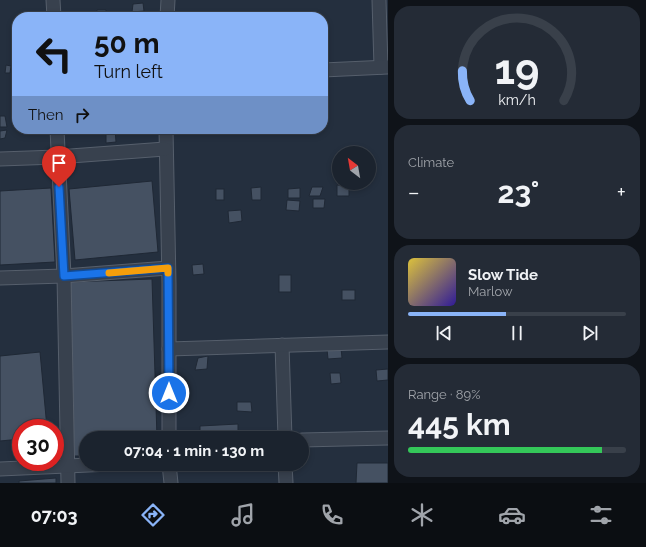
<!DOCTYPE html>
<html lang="en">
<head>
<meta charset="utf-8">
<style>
  body { margin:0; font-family:Raleway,sans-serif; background:#242b36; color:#f1f3f6; height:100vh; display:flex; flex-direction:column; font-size:15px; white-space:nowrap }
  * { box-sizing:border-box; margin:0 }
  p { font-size:13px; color:#a0a4aa }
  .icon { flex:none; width:22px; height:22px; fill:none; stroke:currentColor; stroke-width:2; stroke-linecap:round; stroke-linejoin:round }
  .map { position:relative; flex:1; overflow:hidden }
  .side { display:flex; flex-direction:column; gap:6px; padding:6px; background:#0f1319; width:258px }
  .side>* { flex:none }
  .guide { position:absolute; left:12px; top:12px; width:316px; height:122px; border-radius:16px; box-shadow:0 2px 6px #0003,0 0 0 1px #39404a; background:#8ab4f8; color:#111; overflow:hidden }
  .needle { width:26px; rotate:329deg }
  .tools { position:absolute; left:332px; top:146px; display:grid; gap:8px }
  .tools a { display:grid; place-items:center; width:44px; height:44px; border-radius:50%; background:#1b232e; box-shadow:0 2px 6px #0003,0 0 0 1px #39404a; font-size:20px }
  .speed { position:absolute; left:12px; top:419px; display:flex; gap:8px; font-size:20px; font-weight:700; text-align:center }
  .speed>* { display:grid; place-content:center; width:52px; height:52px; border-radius:50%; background:#1b232e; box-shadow:0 2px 6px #0003,0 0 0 1px #39404a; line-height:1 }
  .speed .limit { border:6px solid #d22; background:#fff; color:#111 }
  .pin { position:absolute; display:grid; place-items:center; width:34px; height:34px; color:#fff; margin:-41px -17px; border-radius:50% 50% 50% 0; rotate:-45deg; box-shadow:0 0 4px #0007 }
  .pin .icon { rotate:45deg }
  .me { position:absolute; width:44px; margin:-22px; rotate:0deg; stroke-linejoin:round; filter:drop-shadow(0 0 3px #0008) }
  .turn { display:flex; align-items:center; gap:14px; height:84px; padding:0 16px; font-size:18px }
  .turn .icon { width:52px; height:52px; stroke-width:2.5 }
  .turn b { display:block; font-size:28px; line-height:34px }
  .then { display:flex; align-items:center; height:38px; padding:0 16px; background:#0003; gap:8px; font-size:15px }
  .big { font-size:30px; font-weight:700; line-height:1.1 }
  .side .card { flex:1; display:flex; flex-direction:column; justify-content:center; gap:6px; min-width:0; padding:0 14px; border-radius:16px; background:#242b36 }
  .side .dial { align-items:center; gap:0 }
  .dial svg { height:104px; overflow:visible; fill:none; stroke:#39404a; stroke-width:7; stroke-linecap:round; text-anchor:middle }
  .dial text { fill:#f1f3f6; stroke:none }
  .song { display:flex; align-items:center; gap:12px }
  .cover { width:48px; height:48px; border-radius:6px; background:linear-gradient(135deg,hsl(50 70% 55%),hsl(250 70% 35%)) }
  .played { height:4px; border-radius:2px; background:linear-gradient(90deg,#8ab4f8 45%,#39404a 45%) }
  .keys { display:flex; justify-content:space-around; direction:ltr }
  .heat { display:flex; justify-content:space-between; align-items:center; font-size:22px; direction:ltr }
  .charge { height:6px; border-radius:3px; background:linear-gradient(90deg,#34c759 89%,#39404a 0) }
  .trip { position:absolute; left:79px; top:431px; width:230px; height:40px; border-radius:20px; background:#1b232e; box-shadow:0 2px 6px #0003,0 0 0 1px #39404a; font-weight:700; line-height:40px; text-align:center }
  .tab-bar { display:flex; height:64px; justify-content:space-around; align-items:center; background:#0b0e12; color:#a0a4aa }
  .tab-bar .icon { width:28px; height:28px }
  .tab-bar .current { color:#8ab4f8 }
  .tab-bar b { font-size:18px; color:#f1f3f6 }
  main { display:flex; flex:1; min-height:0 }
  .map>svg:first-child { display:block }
</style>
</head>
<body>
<main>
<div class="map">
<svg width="388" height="483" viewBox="0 0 388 483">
  <rect width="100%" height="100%" fill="#242f3e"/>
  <!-- building -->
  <g fill="#455162" stroke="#1f2835">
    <polygon points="143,3 144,11 132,12 133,4"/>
    <polygon points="97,10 106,10 106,17 96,17"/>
    <polygon points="6,65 11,66 10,73 5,73"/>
    <polygon points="14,65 17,65 17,72 14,71"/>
    <polygon points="0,116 5,116 7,127 0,127"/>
    <polygon points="106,129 115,129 116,142 106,143"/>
    <polygon points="7,130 5,138 0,139 0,131"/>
    <rect x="337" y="161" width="2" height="11"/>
    <polygon points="152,181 158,252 75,260 69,189"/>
    <polygon points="337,185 349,186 349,196 337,196"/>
    <polygon points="261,187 261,200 252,200 251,188"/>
    <polygon points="312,187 323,187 320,196 309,196"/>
    <polygon points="51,188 55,262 0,265 0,191"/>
    <polygon points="300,188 300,198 288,198 288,189"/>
    <rect x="216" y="189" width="8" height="11"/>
    <polygon points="313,199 325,199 324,208 313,208"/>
    <polygon points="287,200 300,201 299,211 286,210"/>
    <polygon points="241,210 242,221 229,223 228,211"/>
    <polygon points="203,264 204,274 193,275 192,265"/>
    <rect x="279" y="275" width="12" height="17"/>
    <polygon points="152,279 157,438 86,438 86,456 74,456 70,282"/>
    <rect x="342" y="290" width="13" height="10"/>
    <polygon points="341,348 342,358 328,359 327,349"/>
    <polygon points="40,352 47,428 21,428 21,439 0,441 0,356"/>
    <polygon points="208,356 207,369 195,370 198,358"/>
    <polygon points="388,369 388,380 377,381 376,370"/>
    <polygon points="330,373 340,373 341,383 331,384"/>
    <polygon points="237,402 251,402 252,412 237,411"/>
    <polygon points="238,424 238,438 200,438 200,426"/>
    <polygon points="357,463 388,463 388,483 356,483"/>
    <polygon points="56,478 56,483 19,483 19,481"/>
  </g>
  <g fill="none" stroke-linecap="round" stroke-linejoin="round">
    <!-- street casing -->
    <g stroke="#565f6c" stroke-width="15">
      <g id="street">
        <polyline points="53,0 54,17"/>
        <polyline points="379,0 381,67"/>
        <polyline points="167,17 168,0"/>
        <polyline points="323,70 388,67"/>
        <polyline points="57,129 64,276 68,483"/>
        <polyline points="166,129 169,284 169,438"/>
        <polyline points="0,159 57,157 165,149"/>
        <polyline points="0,278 64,276 168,268"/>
        <polyline points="282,345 285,438"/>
        <polyline points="169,349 388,342"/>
        <polyline points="302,440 388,438"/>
        <polyline points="169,464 171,483"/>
        <polyline points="285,464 286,483"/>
        <polyline points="0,469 111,464"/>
      </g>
    </g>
    <!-- street -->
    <use href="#street" stroke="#38414e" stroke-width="13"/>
  </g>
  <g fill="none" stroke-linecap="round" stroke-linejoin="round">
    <!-- route casing -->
    <g stroke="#114b97" stroke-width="10">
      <polyline id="route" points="59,187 64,276 168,268 169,393"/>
    </g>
    <!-- route -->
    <use href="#route" stroke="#1a73e8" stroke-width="7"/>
    <!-- slow -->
    <polyline stroke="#f59e0b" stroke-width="7" points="109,273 168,268 168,273"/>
  </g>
</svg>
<div class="tools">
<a><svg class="needle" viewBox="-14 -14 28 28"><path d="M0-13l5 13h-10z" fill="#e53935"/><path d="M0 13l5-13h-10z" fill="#a0a4aa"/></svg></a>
</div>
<div class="speed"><div class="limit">30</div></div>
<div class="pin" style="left:59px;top:187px;background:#d93025"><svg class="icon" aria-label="arrive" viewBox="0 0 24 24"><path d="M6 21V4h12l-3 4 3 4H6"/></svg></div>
<svg class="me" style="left:169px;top:393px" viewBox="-20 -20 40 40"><circle r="17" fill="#1a73e8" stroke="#fff" stroke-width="3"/><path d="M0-11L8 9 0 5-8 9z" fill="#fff"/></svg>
<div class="trip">07:04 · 1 min · 130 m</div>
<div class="guide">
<div class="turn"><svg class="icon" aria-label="left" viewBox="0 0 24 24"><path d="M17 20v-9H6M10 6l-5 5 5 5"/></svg><div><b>50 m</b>Turn left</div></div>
<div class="then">Then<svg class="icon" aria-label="right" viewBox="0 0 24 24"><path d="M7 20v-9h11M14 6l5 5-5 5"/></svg></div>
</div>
</div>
<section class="side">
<div class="card dial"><svg viewBox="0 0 100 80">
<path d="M14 69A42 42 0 1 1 86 69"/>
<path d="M14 69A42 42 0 0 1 8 46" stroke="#8ab4f8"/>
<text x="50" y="56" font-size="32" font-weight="700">19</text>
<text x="50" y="72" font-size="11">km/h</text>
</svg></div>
<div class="card"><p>Climate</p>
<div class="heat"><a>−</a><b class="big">23°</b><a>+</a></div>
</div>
<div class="card">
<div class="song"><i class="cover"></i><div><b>Slow Tide</b><p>Marlow</p></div></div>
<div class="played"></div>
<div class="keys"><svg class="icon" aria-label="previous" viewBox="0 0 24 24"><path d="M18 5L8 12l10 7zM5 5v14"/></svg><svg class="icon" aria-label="pause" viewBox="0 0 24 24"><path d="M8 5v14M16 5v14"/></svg><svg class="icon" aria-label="next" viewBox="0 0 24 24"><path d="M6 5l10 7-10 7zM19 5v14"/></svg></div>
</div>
<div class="card"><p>Range · 89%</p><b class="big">445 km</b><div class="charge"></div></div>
</section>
</main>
<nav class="tab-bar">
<b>07:03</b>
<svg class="icon current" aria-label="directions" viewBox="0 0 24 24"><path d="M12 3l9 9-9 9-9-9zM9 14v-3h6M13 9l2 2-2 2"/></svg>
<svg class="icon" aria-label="music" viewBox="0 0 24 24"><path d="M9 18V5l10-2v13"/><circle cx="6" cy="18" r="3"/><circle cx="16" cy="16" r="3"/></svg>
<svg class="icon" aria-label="phone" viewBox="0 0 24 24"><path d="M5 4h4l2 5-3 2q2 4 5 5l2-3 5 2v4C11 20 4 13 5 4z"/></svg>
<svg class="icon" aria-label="climate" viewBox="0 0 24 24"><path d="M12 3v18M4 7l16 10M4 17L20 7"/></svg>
<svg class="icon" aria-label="car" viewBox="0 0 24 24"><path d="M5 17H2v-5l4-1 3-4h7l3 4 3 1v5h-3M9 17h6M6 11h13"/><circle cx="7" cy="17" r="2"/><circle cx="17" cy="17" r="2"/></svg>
<svg class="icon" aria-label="filters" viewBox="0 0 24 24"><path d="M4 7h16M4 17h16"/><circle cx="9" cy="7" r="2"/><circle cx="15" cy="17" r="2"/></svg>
</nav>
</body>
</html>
